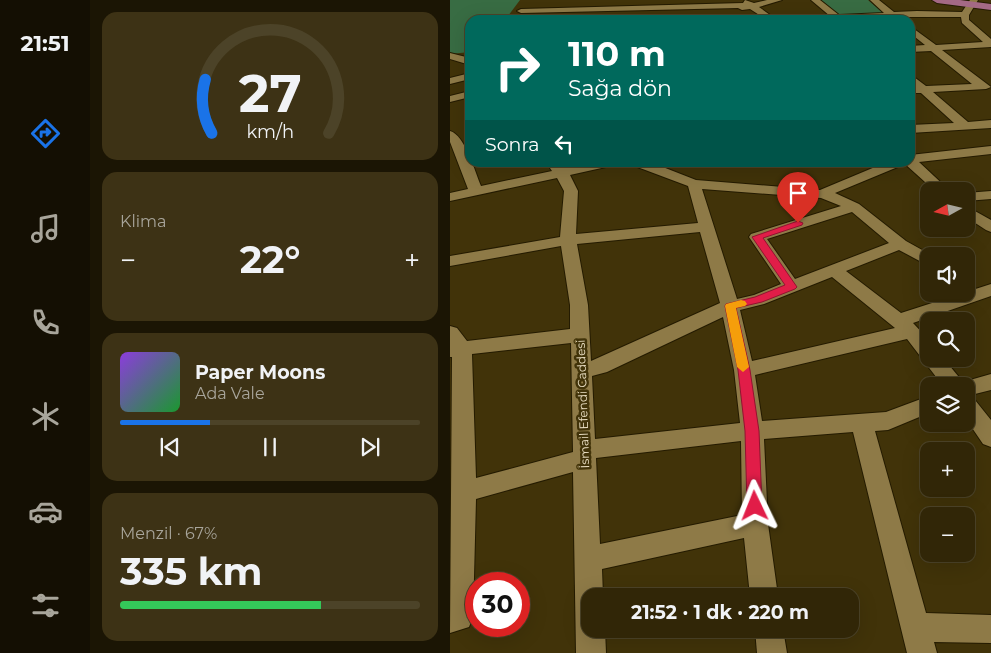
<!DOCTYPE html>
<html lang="tr">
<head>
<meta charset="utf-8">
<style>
  body { margin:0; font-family:Montserrat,sans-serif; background:#3d3215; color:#f1f3f6; height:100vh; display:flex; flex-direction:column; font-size:19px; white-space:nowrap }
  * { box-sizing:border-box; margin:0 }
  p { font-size:16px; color:#a8a59b }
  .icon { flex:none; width:28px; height:28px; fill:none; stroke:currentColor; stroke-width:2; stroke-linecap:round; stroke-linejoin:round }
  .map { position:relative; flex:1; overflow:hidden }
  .drawer { display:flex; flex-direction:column; gap:12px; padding:12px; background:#1b1504; width:360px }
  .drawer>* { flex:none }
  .hud { position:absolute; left:15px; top:15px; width:450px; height:152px; border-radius:15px; box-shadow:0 5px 20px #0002,0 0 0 1px #4c4328; background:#00695c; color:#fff; overflow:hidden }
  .needle { width:32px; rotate:262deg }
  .tools { position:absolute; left:470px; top:182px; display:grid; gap:10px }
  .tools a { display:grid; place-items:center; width:55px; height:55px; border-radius:10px; background:#312607; box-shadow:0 5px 20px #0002,0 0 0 1px #4c4328; font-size:25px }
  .speed { position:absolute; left:15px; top:572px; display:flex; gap:10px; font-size:25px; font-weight:700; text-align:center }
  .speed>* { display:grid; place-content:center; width:65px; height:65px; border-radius:50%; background:#312607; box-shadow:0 5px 20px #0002,0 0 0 1px #4c4328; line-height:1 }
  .speed .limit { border:8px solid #d22; background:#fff; color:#111 }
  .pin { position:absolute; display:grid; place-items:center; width:42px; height:42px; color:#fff; margin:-51px -21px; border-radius:50% 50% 50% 0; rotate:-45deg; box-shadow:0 0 5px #0007 }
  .pin .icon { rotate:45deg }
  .me { position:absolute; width:55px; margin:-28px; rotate:358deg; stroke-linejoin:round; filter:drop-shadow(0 0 4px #0008) }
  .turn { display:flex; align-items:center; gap:18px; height:105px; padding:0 20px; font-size:22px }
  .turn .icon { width:65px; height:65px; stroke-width:2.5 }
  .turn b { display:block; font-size:35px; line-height:42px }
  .then { display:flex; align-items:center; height:48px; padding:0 20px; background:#0003; gap:10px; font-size:19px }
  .big { font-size:38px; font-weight:700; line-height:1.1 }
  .drawer .widget { flex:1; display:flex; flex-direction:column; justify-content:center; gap:8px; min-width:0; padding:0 18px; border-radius:15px; background:#3d3215 }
  .drawer .dial { align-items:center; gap:0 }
  .dial svg { height:130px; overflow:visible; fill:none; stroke:#4c4328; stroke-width:7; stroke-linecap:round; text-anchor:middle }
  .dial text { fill:#f1f3f6; stroke:none }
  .song { display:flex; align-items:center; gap:15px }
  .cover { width:60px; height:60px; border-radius:8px; background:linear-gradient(135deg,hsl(270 70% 55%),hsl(130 70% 35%)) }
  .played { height:5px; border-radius:2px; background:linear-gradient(90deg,#1a73e8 30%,#4c4328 30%) }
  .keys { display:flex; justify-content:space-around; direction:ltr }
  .heat { display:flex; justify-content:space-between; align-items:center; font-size:28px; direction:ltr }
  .charge { height:8px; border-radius:4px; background:linear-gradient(90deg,#34c759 67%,#4c4328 0) }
  .trip { position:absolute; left:131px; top:588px; width:278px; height:50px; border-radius:15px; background:#312607; box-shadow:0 5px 20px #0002,0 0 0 1px #4c4328; font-weight:700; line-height:50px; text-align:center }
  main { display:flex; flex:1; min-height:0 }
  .menu { display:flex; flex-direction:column; width:90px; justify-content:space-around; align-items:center; background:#140f03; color:#a8a59b }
  .menu .icon { width:35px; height:35px }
  .menu .selected { color:#1a73e8 }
  .menu b { font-size:22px; color:#f1f3f6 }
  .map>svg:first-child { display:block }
</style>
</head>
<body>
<main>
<nav class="menu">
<b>21:51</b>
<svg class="icon selected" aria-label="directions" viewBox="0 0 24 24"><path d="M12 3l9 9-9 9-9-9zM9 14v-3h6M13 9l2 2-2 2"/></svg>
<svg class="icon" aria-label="music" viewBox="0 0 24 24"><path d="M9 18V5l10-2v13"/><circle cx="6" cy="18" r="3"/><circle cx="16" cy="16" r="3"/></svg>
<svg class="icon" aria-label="phone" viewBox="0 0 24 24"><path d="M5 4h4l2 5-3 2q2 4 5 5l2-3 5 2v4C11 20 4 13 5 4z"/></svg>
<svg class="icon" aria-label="climate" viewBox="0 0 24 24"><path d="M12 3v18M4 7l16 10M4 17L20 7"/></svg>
<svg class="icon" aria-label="car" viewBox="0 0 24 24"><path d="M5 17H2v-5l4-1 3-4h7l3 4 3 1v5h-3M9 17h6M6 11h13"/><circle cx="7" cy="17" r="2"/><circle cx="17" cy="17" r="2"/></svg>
<svg class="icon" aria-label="filters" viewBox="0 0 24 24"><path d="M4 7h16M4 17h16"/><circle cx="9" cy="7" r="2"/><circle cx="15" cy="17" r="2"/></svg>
</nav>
<section class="drawer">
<div class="widget dial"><svg viewBox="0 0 100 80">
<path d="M14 69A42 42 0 1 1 86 69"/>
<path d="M14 69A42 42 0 0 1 10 36" stroke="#1a73e8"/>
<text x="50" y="56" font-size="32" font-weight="700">27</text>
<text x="50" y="72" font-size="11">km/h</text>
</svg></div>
<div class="widget"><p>Klima</p>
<div class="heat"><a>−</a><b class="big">22°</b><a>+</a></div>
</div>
<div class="widget">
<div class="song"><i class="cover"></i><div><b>Paper Moons</b><p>Ada Vale</p></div></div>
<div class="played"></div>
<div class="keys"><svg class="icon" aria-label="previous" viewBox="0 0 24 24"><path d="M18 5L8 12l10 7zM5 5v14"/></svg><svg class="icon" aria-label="pause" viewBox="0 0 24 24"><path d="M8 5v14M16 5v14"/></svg><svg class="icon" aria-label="next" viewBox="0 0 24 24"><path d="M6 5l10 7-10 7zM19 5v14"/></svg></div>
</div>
<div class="widget"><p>Menzil · 67%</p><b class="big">335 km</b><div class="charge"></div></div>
</section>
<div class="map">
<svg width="541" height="653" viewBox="0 0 541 653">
  <rect width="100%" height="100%" fill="#413309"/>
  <!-- green -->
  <g fill="#386c43">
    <polygon points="0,0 70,0 55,20 20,20 20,52 0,54"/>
    <polygon points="371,0 418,0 433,13 390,16"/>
  </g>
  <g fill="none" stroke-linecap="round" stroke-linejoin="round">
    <!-- minor casing -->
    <g stroke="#241b01" stroke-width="2">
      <g id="minor">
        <polygon points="295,0 304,3 317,0 332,0 309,7 327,20 317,20 300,9 292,10 288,8 71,13 67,11 71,9 293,3"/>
        <polygon points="361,0 370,0 389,15 434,13 420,0 429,0 444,12 467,11 512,12 520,0 528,0 519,15 519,20 541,39 541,47 492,50 541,87 536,89 483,92 518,122 541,120 541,128 460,133 460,125 504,123 471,93 460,93 460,87 464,87 460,83 460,74 476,86 522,84 481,51 460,52 460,46 475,45 460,33 460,26 486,45 533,42 512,23 511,17 449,17 448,20 440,17 349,20 353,17 380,16"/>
        <polygon points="0,53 20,58 20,65 0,59"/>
        <polygon points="20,73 20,79 0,84 0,78"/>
        <polygon points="20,91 20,97 0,102 0,96"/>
        <path d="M0 131C15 135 25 172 31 186L102 171 96 162H109L114 168 139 162H166L165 165 120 175 128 191 126 234 248 223 238 186 182 165 181 162H200L246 180 370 190 437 162H460V155L541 146V154L469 162 500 191H485L455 164 385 193 409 204 456 241 483 256H479V266L449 250 396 271 451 313 541 284V296L463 323 479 340V359H494L513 382 541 374V390L521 395 541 420V447L533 444 516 419V386H493L457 339 305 375 312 421 436 412 479 396V413L438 430 425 431 476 613 541 615V643L484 642 487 653H457L403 432 314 439 318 524 328 596H300L294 538 152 569 153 596H140V629H155L156 653H126L123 472 26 499 23 617 19 627 0 633 2 357H0V326L7 328 17 341 120 329V305L111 246 0 266V256L110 237 114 191 107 178 0 201V193L18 189 0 142ZM252 189 371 198 391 206 301 234 299 237 331 284 304 295 287 299ZM402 212 439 243 345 279 317 239ZM250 232 270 303 141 361 138 305 127 244ZM382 277 445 328 302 361 290 310 314 304ZM273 317 284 370 290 423 145 439 142 376 157 372ZM121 343 123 452 26 478 22 354ZM291 441 292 515 150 544 146 458Z"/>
        <polygon points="541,191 541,199 516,201 516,193"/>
        <polygon points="516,206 541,220 541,232 536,230 516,217"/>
        <polygon points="305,629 333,629 337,653 307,653"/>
      </g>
    </g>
    <!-- major casing -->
    <g stroke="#241b01" stroke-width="2">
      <polygon id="major" points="482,0 510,0 541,4 541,10 487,3"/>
    </g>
    <!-- minor -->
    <use href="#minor" fill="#8e7a47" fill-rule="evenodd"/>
    <!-- major -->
    <use href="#major" fill="#a46985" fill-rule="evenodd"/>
  </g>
  <!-- route -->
  <polygon fill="#e11d48" stroke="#92132f" points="348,221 353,223 352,225 313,238 347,287 345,289 312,302 286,308 300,370 309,431 312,506 310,511 305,513 299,511 297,506 295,431 288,370 275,306 276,304 305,297 335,285 302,237"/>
  <!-- slow -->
  <polygon fill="#f59e0b" points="291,300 295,301 297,304 295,306 286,308 299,367 293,372 287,367 275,306 276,304"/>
  <g text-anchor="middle" stroke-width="5" stroke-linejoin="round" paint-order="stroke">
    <!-- street labels -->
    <g font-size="12" fill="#ebe0c5" stroke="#413309">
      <text transform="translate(133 404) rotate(-92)" y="4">İsmail Efendi Caddesi</text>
    </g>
  </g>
</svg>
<div class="tools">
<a><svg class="needle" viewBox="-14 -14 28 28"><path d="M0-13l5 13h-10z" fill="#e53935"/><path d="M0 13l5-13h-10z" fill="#a8a59b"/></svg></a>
<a><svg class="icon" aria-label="sound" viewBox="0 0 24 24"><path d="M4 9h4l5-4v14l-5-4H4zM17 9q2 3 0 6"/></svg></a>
<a><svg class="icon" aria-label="search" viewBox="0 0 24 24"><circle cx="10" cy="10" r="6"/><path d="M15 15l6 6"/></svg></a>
<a><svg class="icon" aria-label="layers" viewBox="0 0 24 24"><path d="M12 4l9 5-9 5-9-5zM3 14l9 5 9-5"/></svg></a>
<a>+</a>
<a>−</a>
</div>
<div class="speed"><div class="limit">30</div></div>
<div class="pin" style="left:348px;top:223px;background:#d93025"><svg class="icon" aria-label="arrive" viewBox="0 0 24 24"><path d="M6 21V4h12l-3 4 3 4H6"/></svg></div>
<svg class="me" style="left:305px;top:506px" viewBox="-20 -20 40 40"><path d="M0-17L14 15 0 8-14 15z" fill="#e11d48" stroke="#fff" stroke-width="4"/></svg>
<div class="trip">21:52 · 1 dk · 220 m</div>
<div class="hud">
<div class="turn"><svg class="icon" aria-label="right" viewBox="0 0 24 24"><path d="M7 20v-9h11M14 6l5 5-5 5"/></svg><div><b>110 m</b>Sağa dön</div></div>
<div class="then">Sonra<svg class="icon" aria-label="left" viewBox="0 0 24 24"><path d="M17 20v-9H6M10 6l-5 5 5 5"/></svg></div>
</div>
</div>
</main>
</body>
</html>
